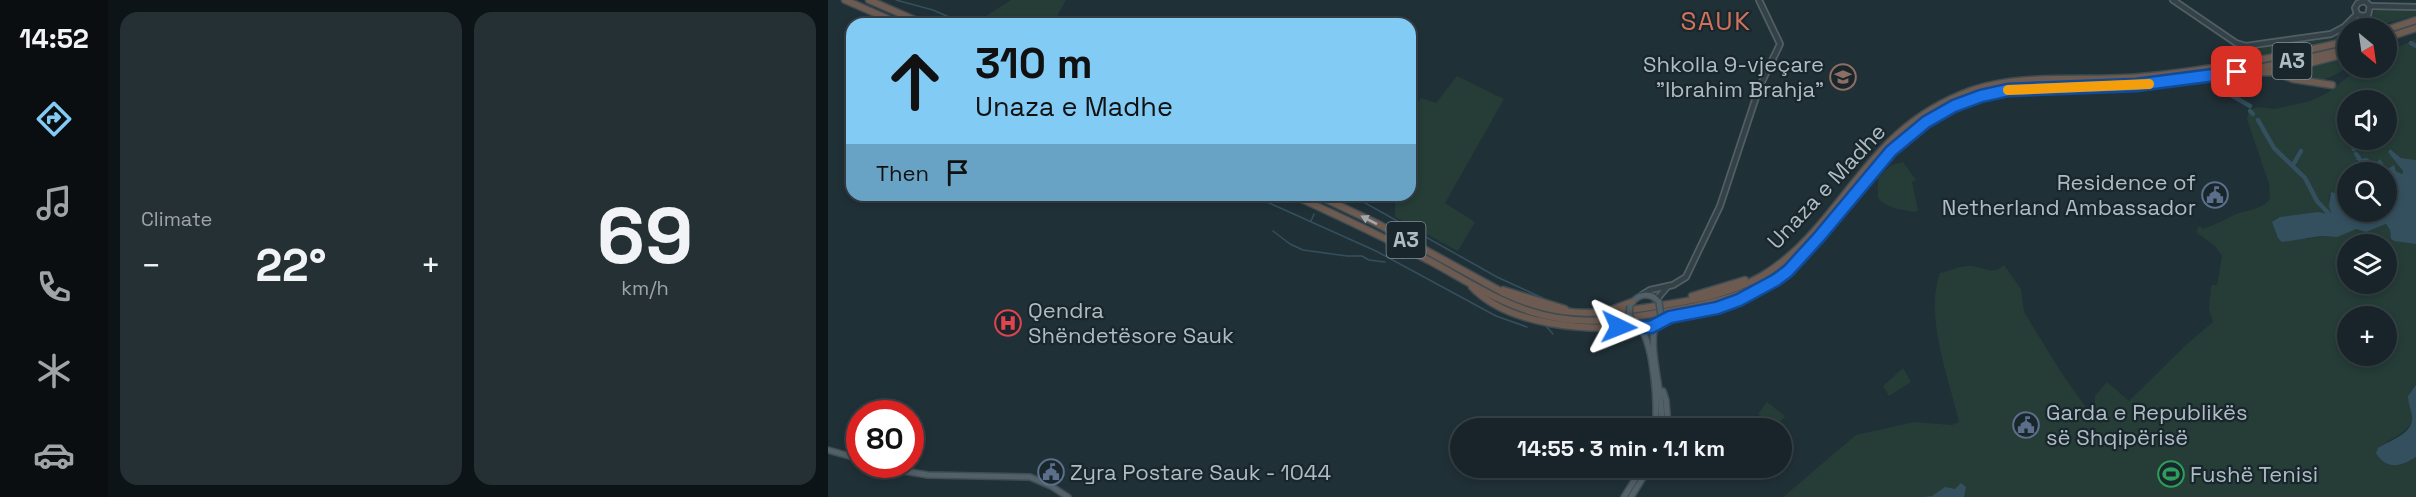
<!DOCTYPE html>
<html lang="en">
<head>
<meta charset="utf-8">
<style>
  body { margin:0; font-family:"Space Grotesk",sans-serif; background:#253035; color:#f1f3f6; height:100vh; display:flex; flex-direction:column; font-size:22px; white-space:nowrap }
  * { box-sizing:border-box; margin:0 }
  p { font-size:20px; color:#9fa4a8 }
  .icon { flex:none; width:33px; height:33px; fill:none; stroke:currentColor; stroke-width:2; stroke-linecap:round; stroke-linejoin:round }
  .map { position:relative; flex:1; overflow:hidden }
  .side { display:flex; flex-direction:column; gap:12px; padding:12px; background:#0d1417; width:720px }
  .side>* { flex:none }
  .hud { position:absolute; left:18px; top:18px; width:570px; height:183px; border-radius:18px; box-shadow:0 3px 9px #0003,0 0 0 2px #364146; background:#82cbf5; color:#111; overflow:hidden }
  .needle { width:39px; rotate:151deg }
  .buttons { position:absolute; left:1509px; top:18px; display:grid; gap:12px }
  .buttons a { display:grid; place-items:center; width:60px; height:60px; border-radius:50%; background:#182429; box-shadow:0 3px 9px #0003,0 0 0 2px #364146; font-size:30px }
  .speed { position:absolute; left:18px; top:400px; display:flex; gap:12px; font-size:30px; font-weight:700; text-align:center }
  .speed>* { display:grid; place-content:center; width:78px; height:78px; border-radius:50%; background:#182429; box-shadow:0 3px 9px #0003,0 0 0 2px #364146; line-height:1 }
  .speed .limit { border:9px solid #d22; background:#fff; color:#111 }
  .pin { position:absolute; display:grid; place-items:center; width:51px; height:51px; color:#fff; margin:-26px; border-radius:12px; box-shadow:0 3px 9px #0006 }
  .me { position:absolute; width:66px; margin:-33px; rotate:92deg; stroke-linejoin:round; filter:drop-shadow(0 0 4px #0008) }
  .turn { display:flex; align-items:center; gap:21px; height:126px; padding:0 30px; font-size:27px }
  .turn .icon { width:78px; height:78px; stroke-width:2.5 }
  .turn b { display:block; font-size:42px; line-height:51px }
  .then { display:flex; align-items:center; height:57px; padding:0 30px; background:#0003; gap:12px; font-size:22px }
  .big { font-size:45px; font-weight:700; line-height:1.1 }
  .side .tile { flex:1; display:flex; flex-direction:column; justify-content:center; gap:9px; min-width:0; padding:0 21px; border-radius:18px; background:#253035 }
  .side .dial { align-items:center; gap:0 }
  .dial b { font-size:78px; line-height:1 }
  .heat { display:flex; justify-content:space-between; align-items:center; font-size:33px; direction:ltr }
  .side .tiles { flex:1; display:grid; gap:12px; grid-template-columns:repeat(2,1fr) }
  .trip { position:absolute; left:622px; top:418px; width:342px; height:60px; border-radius:30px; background:#182429; box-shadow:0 3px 9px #0003,0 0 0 2px #364146; font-weight:700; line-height:60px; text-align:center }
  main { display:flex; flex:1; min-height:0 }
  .tabs { display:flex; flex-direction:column; width:108px; justify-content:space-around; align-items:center; background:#0a0e10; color:#9fa4a8 }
  .tabs .icon { width:42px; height:42px }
  .tabs .active { color:#82cbf5 }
  .tabs b { font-size:27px; color:#f1f3f6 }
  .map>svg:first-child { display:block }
</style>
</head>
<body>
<main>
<nav class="tabs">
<b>14:52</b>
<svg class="icon active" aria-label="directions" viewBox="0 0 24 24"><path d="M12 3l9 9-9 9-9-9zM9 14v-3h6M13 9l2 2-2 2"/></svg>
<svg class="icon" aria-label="music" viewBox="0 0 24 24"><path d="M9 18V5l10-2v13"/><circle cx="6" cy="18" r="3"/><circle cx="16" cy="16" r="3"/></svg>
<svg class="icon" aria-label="phone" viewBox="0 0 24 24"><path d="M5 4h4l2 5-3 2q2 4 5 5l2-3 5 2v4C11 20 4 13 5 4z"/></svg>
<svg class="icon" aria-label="climate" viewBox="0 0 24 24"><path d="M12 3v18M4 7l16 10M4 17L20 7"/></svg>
<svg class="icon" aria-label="car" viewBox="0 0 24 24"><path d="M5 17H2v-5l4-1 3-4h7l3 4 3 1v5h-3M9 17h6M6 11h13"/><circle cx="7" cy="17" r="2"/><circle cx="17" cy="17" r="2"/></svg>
</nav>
<section class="side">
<div class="tiles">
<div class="tile"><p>Climate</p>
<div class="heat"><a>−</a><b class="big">22°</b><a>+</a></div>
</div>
<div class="tile dial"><b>69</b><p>km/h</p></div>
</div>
</section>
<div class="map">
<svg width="1588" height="497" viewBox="0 0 1588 497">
  <rect width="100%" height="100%" fill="#203037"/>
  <!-- green -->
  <g fill="#253c37" fill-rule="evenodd">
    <polygon points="183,0 238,0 229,16 219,24 157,24 158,16"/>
    <polygon points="1552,7 1588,10 1588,15 1542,28 1544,28 1543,13"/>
    <polygon points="1531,18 1535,21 1537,28 1520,28 1519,36 1428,56 1426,49 1502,36 1515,30"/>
    <path d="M1588 39V160L1573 158 1562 149 1560 150 1575 171 1572 174 1564 166 1560 170 1552 159 1547 164 1539 158H1528L1529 162 1538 165 1542 172H1520L1519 204 1514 206 1507 193 1501 195 1504 215 1500 216 1490 212 1478 214 1479 239 1493 236 1503 237 1528 229 1538 232 1558 224 1562 230V235L1588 244V385L1580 396 1585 419C1576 440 1554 438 1548 453L1582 461 1588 457V497H955L1028 435 1086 422 1124 425 1131 422C1121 379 1096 315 1112 273 1121 271 1132 266 1140 266 1155 265 1163 277 1176 265L1193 289 1196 312 1233 372 1266 419 1267 396 1279 382 1301 401 1359 344 1385 322 1381 309 1383 287 1384 285H1389L1394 256 1387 246 1369 233V229L1372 226 1374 229C1385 226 1394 221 1404 216 1417 209 1435 211 1442 198L1441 184 1419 119 1421 111 1429 107 1447 109 1482 101 1501 92 1531 68H1558L1559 52ZM1520 100H1558V140H1520ZM1520 244H1558V284H1520ZM1520 316H1558V356H1520Z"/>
    <path d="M1519 58V67C1504 78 1490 85 1472 75L1473 68Z"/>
    <polygon points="629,76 676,99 617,203 647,222 630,251 567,217 567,203 548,195 582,195 582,115 593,98 608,103"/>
    <path d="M1075 162 1088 180 1084 182 1090 210 1088 212C1074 210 1059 209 1050 198V178L1062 166Z"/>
    <polygon points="1075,368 1083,382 1061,396 1055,386"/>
    <polygon points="939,402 957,416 947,428 930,414"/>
  </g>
  <!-- water -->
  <g fill="#34505e">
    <polygon points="1562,149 1573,158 1588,160 1588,244 1566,241 1563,239 1562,230 1558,224 1538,232 1528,229 1509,237 1493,236 1454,242 1450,238 1444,222 1452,217 1490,212 1504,215 1501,206 1503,192 1507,193 1514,206 1519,204 1520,212 1558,212 1558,172 1542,172 1538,165 1527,159 1539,158 1547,164 1552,159 1559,169 1566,165 1568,171 1574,174 1575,171 1560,152"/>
    <path d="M1588 385V457C1573 467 1558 470 1548 453L1550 448C1562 440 1586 434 1584 416 1583 409 1580 403 1580 396Z"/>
    <polygon points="1133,483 1138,487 1136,497 1096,497 1104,496 1117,487 1127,489"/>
  </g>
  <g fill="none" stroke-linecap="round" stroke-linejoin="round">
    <!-- stream -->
    <g stroke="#34505e" stroke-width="1.5">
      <polyline points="68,0 105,10 137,24"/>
      <polyline points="523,195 669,277 719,300"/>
      <polyline points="439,202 548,251 668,316 699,327"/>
      <polyline points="483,221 486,214"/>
      <polyline points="445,231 462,244 475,250 519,256 534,256 541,260 557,262"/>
      <polyline points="718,326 725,334"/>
    </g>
    <!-- canal -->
    <g stroke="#34505e" stroke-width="4.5">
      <polyline points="1583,43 1588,46"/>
      <polyline points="1390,86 1395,85 1396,91 1422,106"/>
      <polyline points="1422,111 1425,114"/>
      <polyline points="1430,120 1446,148 1477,178 1489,201 1503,216"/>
      <polyline points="1523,140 1526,149"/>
      <polyline points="1528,154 1531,158"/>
      <polyline points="1465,165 1473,151"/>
    </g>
    <!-- minor casing -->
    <g stroke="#515f65" stroke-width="8">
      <g id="minor">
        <polyline points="1345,0 1408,43 1418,46 1503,34 1516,27 1529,14"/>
        <polyline points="1542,6 1588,7"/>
        <polyline points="1529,14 1527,8 1530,3 1537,1 1542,6"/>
        <polyline points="1529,14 1534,16 1540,15 1542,6"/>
        <polyline points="814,295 822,290 845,285 858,277 892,206 931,88 952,44 931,0"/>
        <polyline points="829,299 840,286"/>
      </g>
    </g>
    <!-- major casing -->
    <g stroke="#404d54" stroke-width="8">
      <g id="major">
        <path d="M803 304C811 293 822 292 831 302"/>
        <path d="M827 325C820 354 837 395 833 429"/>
        <path d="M812 327C826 347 830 405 827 429"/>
        <polyline points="835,391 838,400 840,425"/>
        <polyline points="0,450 32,459"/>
        <polyline points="52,465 76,471 100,475 202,477 223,486 240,497"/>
        <polyline points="796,497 814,468"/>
        <polyline points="803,497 821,468"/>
      </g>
    </g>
    <!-- highway casing -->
    <g stroke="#3e4c52" stroke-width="9">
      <g id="highway">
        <polyline points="17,0 72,24"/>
        <polyline points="41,0 96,24"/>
        <polyline points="1558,30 1588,20"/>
        <polyline points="1558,38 1588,28"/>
        <polyline points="1412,73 1447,72 1465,79 1504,85"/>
        <polyline points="1473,80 1468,72 1471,66 1513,55 1519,50"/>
        <path d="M465 195C511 216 557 238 602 261 643 283 683 311 730 318 769 325 807 317 846 310 894 302 937 290 973 256 1026 206 1058 136 1127 105 1184 79 1250 90 1312 85 1382 79 1451 65 1520 49"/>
        <path d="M489 195 550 224 676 293C727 317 767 316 822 307 860 301 899 296 934 276 991 242 1021 179 1069 135 1091 115 1117 100 1145 90 1197 73 1258 82 1312 77 1382 71 1451 57 1520 41"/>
        <path d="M644 287C681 326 759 331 808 326"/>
        <polyline points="675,290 737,309"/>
        <polyline points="864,296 917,280"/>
        <polyline points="783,310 804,302"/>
        <polyline points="829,323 841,317 889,307 919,296"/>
      </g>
    </g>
    <!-- minor -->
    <use href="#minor" stroke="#344147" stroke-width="4.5"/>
    <!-- major -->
    <use href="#major" stroke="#526067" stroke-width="5"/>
    <!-- highway -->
    <use href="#highway" stroke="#6d5b51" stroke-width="6"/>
    <!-- major-bridge casing -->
    <g stroke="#404d54" stroke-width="8" stroke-linecap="butt">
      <g id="major-bridge">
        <polyline points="831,302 833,316"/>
        <polyline points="802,306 801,314 804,322"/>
      </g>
    </g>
    <!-- major-bridge -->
    <use href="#major-bridge" stroke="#526067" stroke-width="5"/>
  </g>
  <!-- one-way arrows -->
  <defs><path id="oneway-solid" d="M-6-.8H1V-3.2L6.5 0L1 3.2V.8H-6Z" transform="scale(1.5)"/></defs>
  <use fill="#a1a9ad" href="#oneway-solid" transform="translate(541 220) rotate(-153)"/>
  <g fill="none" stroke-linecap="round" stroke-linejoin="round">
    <!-- route casing -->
    <g stroke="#114b97" stroke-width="15">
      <polyline id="route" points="791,327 823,327 842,317 889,308 911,300 948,280 960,271 991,237 1063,151 1098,122 1126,106 1153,96 1180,90 1308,85 1409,72"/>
    </g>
    <!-- route -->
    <use href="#route" stroke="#1a73e8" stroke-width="10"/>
    <!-- slow -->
    <polyline stroke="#f59e0b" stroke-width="10" points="1180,90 1321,84"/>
  </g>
  <!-- icons -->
  <defs>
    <g id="school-ring" transform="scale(1.35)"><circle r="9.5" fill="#19262c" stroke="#8d6e63" stroke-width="1.5"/><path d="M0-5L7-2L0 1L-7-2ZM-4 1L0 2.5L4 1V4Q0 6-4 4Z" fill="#8d6e63"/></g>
    <g id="civic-ring" transform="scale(1.35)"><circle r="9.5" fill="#19262c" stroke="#5c6f8a" stroke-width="1.5"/><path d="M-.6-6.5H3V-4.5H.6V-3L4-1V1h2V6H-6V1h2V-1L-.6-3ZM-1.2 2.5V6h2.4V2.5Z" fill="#5c6f8a"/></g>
    <g id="hospital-ring" transform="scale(1.35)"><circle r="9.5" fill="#19262c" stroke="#e0444e" stroke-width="1.5"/><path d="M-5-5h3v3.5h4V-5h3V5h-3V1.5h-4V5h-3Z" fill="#e0444e"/></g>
    <g id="stadium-ring" transform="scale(1.35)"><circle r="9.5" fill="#19262c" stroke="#2e9e5b" stroke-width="1.5"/><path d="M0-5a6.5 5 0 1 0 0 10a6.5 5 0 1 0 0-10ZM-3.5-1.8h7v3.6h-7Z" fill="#2e9e5b"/></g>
  </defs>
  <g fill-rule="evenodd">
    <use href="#school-ring" x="1015" y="77"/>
    <use href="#civic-ring" x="1387" y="195"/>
    <use href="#hospital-ring" x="180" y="323"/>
    <use href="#civic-ring" x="1198" y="425"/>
    <use href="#civic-ring" x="223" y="472"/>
    <use href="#stadium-ring" x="1343" y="474"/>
  </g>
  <g text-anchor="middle" stroke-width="4.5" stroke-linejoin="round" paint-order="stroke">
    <!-- shield labels -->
    <g fill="#19262c" stroke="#818f96" stroke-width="1.5">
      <rect x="1444.5" y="43" width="39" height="36" rx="4.5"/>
      <rect x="558.5" y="222" width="39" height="36" rx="4.5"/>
    </g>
    <g font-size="21" font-weight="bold" fill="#aebcc4">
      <text x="1464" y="68">A3</text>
      <text x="578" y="247">A3</text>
    </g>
    <!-- poi labels -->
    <g font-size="22" fill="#aebcc4" stroke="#19262c" text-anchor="start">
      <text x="996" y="72" text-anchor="end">Shkolla 9-vjeçare<tspan x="996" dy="25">"Ibrahim Brahja"</tspan></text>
      <text x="1368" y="190" text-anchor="end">Residence of<tspan x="1368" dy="25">Netherland Ambassador</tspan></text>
      <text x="200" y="318">Qendra<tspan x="200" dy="25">Shëndetësore Sauk</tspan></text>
      <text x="1218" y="420">Garda e Republikës<tspan x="1218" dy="25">së Shqipërisë</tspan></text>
      <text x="242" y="480">Zyra Postare Sauk - 1044</text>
      <text x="1362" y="482">Fushë Tenisi</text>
    </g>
    <!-- street labels -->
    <g font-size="22" fill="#aebcc4" stroke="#19262c">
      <text transform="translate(998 186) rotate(-47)" y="8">Unaza e Madhe</text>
    </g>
    <!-- quarter labels -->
    <g font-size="26" letter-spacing="1.5" fill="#d1725c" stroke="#19262c">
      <text x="888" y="30">SAUK</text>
    </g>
  </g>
</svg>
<div class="buttons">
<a><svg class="needle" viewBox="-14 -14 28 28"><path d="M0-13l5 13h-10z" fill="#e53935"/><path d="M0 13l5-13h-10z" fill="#9fa4a8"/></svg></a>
<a><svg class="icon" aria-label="sound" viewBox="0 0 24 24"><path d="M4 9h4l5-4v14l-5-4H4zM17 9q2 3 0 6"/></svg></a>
<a><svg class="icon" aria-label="search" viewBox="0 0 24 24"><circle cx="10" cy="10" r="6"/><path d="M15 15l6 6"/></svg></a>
<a><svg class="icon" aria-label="layers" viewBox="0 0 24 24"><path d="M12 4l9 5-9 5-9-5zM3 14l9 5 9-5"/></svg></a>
<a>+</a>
</div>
<div class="speed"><div class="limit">80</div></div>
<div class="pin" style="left:1409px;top:72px;background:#d93025"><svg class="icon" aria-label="arrive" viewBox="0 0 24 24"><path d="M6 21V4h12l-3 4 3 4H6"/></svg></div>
<svg class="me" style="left:791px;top:327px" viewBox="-20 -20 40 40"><path d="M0-17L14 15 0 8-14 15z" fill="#1a73e8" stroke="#fff" stroke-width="4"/></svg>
<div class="trip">14:55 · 3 min · 1.1 km</div>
<div class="hud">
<div class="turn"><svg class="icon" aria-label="ahead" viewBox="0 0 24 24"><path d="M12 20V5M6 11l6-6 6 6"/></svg><div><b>310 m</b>Unaza e Madhe</div></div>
<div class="then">Then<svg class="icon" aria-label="arrive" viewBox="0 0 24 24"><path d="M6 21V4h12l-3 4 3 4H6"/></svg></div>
</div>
</div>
</main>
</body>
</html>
